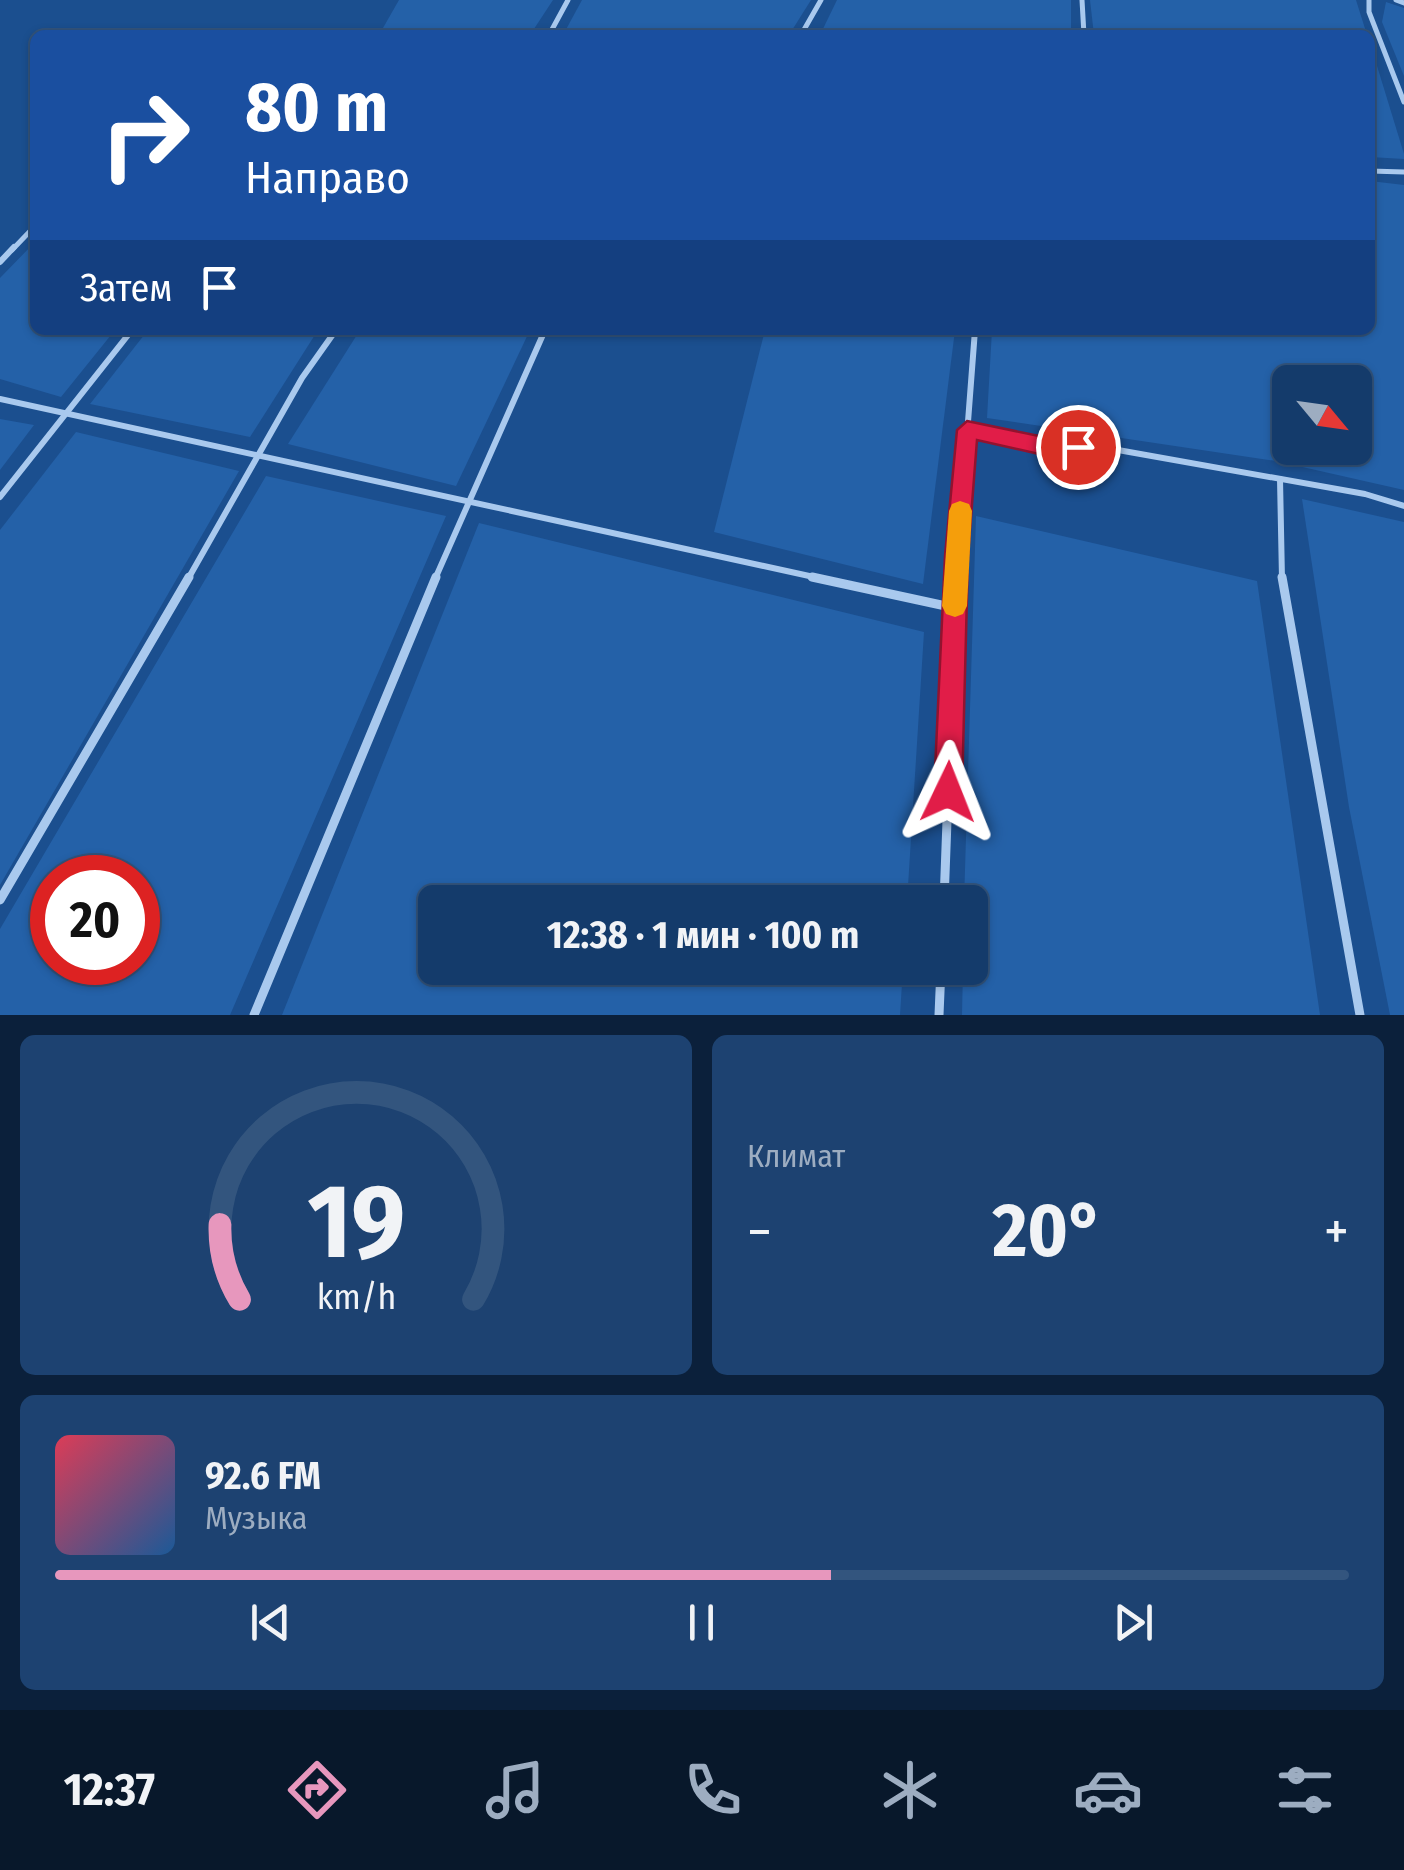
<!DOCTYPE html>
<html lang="ru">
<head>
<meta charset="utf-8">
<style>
  body { margin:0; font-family:"Fira Sans Condensed",sans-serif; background:#1d4271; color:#f1f3f6; height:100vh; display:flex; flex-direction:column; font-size:38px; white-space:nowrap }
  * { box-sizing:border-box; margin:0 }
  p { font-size:32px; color:#9dadc1 }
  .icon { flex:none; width:55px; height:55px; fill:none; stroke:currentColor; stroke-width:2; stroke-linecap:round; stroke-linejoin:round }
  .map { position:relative; height:1015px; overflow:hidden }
  .sheet { display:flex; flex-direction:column; gap:20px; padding:20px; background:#0b203b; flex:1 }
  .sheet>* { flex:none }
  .top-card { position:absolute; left:30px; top:30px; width:1345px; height:305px; border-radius:15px; box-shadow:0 2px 8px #0004,0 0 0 2px #33557e; background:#1a4fa0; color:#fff; overflow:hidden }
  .needle { width:65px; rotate:119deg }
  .fabs { position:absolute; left:1272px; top:365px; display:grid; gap:20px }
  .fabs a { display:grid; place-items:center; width:100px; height:100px; border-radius:15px; background:#143b6b; box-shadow:0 2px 8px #0004,0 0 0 2px #33557e; font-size:50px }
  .speed { position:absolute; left:30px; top:855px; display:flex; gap:20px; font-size:50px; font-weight:700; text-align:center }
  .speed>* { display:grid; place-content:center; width:130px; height:130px; border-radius:50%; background:#143b6b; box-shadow:0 2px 8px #0004,0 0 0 2px #33557e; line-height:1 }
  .speed .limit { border:15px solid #d22; background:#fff; color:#111 }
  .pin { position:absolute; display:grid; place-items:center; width:85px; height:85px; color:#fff; margin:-42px; border:5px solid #fff; border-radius:50%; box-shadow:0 2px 10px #0007 }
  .me { position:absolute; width:110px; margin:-55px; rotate:2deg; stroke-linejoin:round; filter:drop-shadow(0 0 8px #0008) }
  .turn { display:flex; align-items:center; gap:35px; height:210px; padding:0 50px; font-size:45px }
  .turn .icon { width:130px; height:130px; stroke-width:2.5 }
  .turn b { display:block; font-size:70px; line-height:85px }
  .then { display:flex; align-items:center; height:95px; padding:0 50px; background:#0003; gap:20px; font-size:38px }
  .big { font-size:75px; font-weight:700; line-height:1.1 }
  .sheet .tile { flex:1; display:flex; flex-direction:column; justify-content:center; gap:15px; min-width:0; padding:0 35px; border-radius:15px; background:#1d4271 }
  .sheet .dial { align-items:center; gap:0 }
  .dial svg { height:260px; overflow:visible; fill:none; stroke:#33557e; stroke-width:7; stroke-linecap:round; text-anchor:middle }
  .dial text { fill:#f1f3f6; stroke:none }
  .song { display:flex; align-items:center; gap:30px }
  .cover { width:120px; height:120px; border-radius:15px; background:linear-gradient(135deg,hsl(350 70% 55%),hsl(210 70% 35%)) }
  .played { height:10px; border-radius:5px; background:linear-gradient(90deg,#e797bd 60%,#33557e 60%) }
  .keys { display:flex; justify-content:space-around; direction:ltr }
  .heat { display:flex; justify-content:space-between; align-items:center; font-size:55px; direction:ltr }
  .sheet .tiles { flex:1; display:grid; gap:20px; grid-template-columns:1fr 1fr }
  .tile:last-child { grid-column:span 2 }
  .trip { position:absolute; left:418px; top:885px; width:570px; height:100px; border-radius:15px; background:#143b6b; box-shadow:0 2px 8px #0004,0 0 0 2px #33557e; font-weight:700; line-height:100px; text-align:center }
  .dock { display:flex; height:160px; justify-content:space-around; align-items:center; background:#08182b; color:#9dadc1 }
  .dock .icon { width:70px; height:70px }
  .dock .active { color:#e797bd }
  .dock b { font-size:45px; color:#f1f3f6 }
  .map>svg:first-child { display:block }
</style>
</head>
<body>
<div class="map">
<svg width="1404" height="1015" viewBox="0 0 1404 1015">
  <rect width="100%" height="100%" fill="#1b4f8f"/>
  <!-- green -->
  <g fill="#2461a8" fill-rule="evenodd">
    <polygon points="399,0 553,0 530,35 379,35"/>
    <polygon points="582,0 811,0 789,35 563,35"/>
    <polygon points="837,0 1071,0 1071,35 820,35"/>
    <polygon points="1090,0 1356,0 1367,35 1094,35"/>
    <polygon points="1386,2 1404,8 1404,76 1382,22"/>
    <polygon points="1370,43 1404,154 1404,159 1370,157"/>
    <path d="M1370 181 1404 185V490L1276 461 987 418 992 330H1370ZM1290 382H1355V448H1290Z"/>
    <polygon points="35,242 35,330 115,330 61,397 0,379 0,278"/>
    <polygon points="148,330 318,330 250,437 90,404"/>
    <polygon points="360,330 530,330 456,486 288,444"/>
    <polygon points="765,330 955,330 923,584 714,532"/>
    <polygon points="0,419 34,425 0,470"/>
    <polygon points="76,432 239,471 0,885 0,530"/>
    <path d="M266 476 446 516 230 1015H0V929ZM52 878H138V962H52Z"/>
    <polygon points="1302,499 1404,522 1404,1015 1390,1015 1349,807"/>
    <polygon points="976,516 1257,581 1320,1015 962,1015 963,968 970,968 970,902 964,902"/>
    <polygon points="479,523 924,632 907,902 435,902 435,968 903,968 900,1015 282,1015"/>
  </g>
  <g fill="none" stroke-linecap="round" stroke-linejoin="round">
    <!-- service-far2 -->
    <g stroke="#a9c9ee" stroke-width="5">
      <polyline points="1082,0 1084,35"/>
      <polyline points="1369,0 1369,12 1404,102"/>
      <polyline points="1396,0 1404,3"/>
      <polyline points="549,35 568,0"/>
      <polyline points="801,35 821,0"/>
      <polyline points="1370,171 1404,172"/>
      <polyline points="12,250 35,226"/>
    </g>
    <!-- service-far1 -->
    <g stroke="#a9c9ee" stroke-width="6">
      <polyline points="0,262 14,247"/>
      <polyline points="0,399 823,579"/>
      <polyline points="967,430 1039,445 1118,450 1365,494 1404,506"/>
      <polyline points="1280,479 1282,579"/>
      <polyline points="0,497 132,330"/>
      <polyline points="188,579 302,378 336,330"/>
      <polyline points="435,579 545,330"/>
      <polyline points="956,579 975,330"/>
    </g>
    <!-- service -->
    <g stroke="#a9c9ee" stroke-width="9">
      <polyline points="812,577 955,608"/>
      <polyline points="1282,577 1360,1015"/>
      <polyline points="0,900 189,577"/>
      <polyline points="944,902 956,577"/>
      <polyline points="254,1015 436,577"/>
      <polyline points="939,1015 941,968"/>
    </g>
  </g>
  <!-- route -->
  <polygon fill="#e11d48" stroke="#92132f" stroke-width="2.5" points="967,421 1039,436 1078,438 1089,447 1078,456 1039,454 977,440 968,556 962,792 958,802 948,806 938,802 934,792 945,556 957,430"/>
  <!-- slow -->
  <polygon fill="#f59e0b" points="960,501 969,504 972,511 967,606 963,614 955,617 946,614 942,606 949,511 952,504"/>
</svg>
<div class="fabs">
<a><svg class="needle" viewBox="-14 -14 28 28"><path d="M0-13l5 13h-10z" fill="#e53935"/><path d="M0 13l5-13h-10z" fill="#9dadc1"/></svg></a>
</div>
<div class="speed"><div class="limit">20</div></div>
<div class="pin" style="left:1078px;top:447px;background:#d93025"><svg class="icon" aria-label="arrive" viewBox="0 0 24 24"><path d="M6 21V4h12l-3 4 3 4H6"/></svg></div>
<svg class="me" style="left:948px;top:792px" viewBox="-20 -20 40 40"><path d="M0-17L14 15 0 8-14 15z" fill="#e11d48" stroke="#fff" stroke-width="4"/></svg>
<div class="trip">12:38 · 1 мин · 100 m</div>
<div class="top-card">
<div class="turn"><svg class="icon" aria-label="right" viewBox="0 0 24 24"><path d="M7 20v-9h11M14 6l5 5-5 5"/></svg><div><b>80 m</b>Направо</div></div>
<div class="then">Затем<svg class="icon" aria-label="arrive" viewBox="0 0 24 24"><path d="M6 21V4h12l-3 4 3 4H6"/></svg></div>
</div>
</div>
<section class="sheet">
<div class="tiles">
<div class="tile dial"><svg viewBox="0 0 100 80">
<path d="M14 69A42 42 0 1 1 86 69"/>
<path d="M14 69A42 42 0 0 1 8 46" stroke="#e797bd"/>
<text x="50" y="56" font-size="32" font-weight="700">19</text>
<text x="50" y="72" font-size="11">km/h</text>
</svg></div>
<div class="tile"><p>Климат</p>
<div class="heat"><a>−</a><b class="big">20°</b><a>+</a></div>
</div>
<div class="tile">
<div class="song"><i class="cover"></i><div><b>92.6 FM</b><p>Музыка</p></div></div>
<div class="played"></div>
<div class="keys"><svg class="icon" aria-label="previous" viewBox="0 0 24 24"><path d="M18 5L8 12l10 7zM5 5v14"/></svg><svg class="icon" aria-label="pause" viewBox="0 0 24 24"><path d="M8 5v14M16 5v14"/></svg><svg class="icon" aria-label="next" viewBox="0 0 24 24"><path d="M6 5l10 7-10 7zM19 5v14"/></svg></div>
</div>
</div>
</section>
<nav class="dock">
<b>12:37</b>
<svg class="icon active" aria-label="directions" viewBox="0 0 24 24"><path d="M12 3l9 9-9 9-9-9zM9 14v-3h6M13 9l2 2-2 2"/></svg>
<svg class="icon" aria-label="music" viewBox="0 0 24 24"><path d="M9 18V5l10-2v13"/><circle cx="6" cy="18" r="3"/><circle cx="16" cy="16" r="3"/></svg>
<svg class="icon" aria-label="phone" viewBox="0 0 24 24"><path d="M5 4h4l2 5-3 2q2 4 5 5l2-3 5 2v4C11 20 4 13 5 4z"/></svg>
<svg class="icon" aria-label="climate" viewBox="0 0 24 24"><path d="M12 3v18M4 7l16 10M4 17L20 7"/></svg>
<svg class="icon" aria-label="car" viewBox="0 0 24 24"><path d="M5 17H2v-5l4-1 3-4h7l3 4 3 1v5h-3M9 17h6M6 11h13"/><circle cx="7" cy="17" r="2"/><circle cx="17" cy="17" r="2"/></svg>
<svg class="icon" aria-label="filters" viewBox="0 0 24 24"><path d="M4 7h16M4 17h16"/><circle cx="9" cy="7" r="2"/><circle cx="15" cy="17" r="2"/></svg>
</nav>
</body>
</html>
